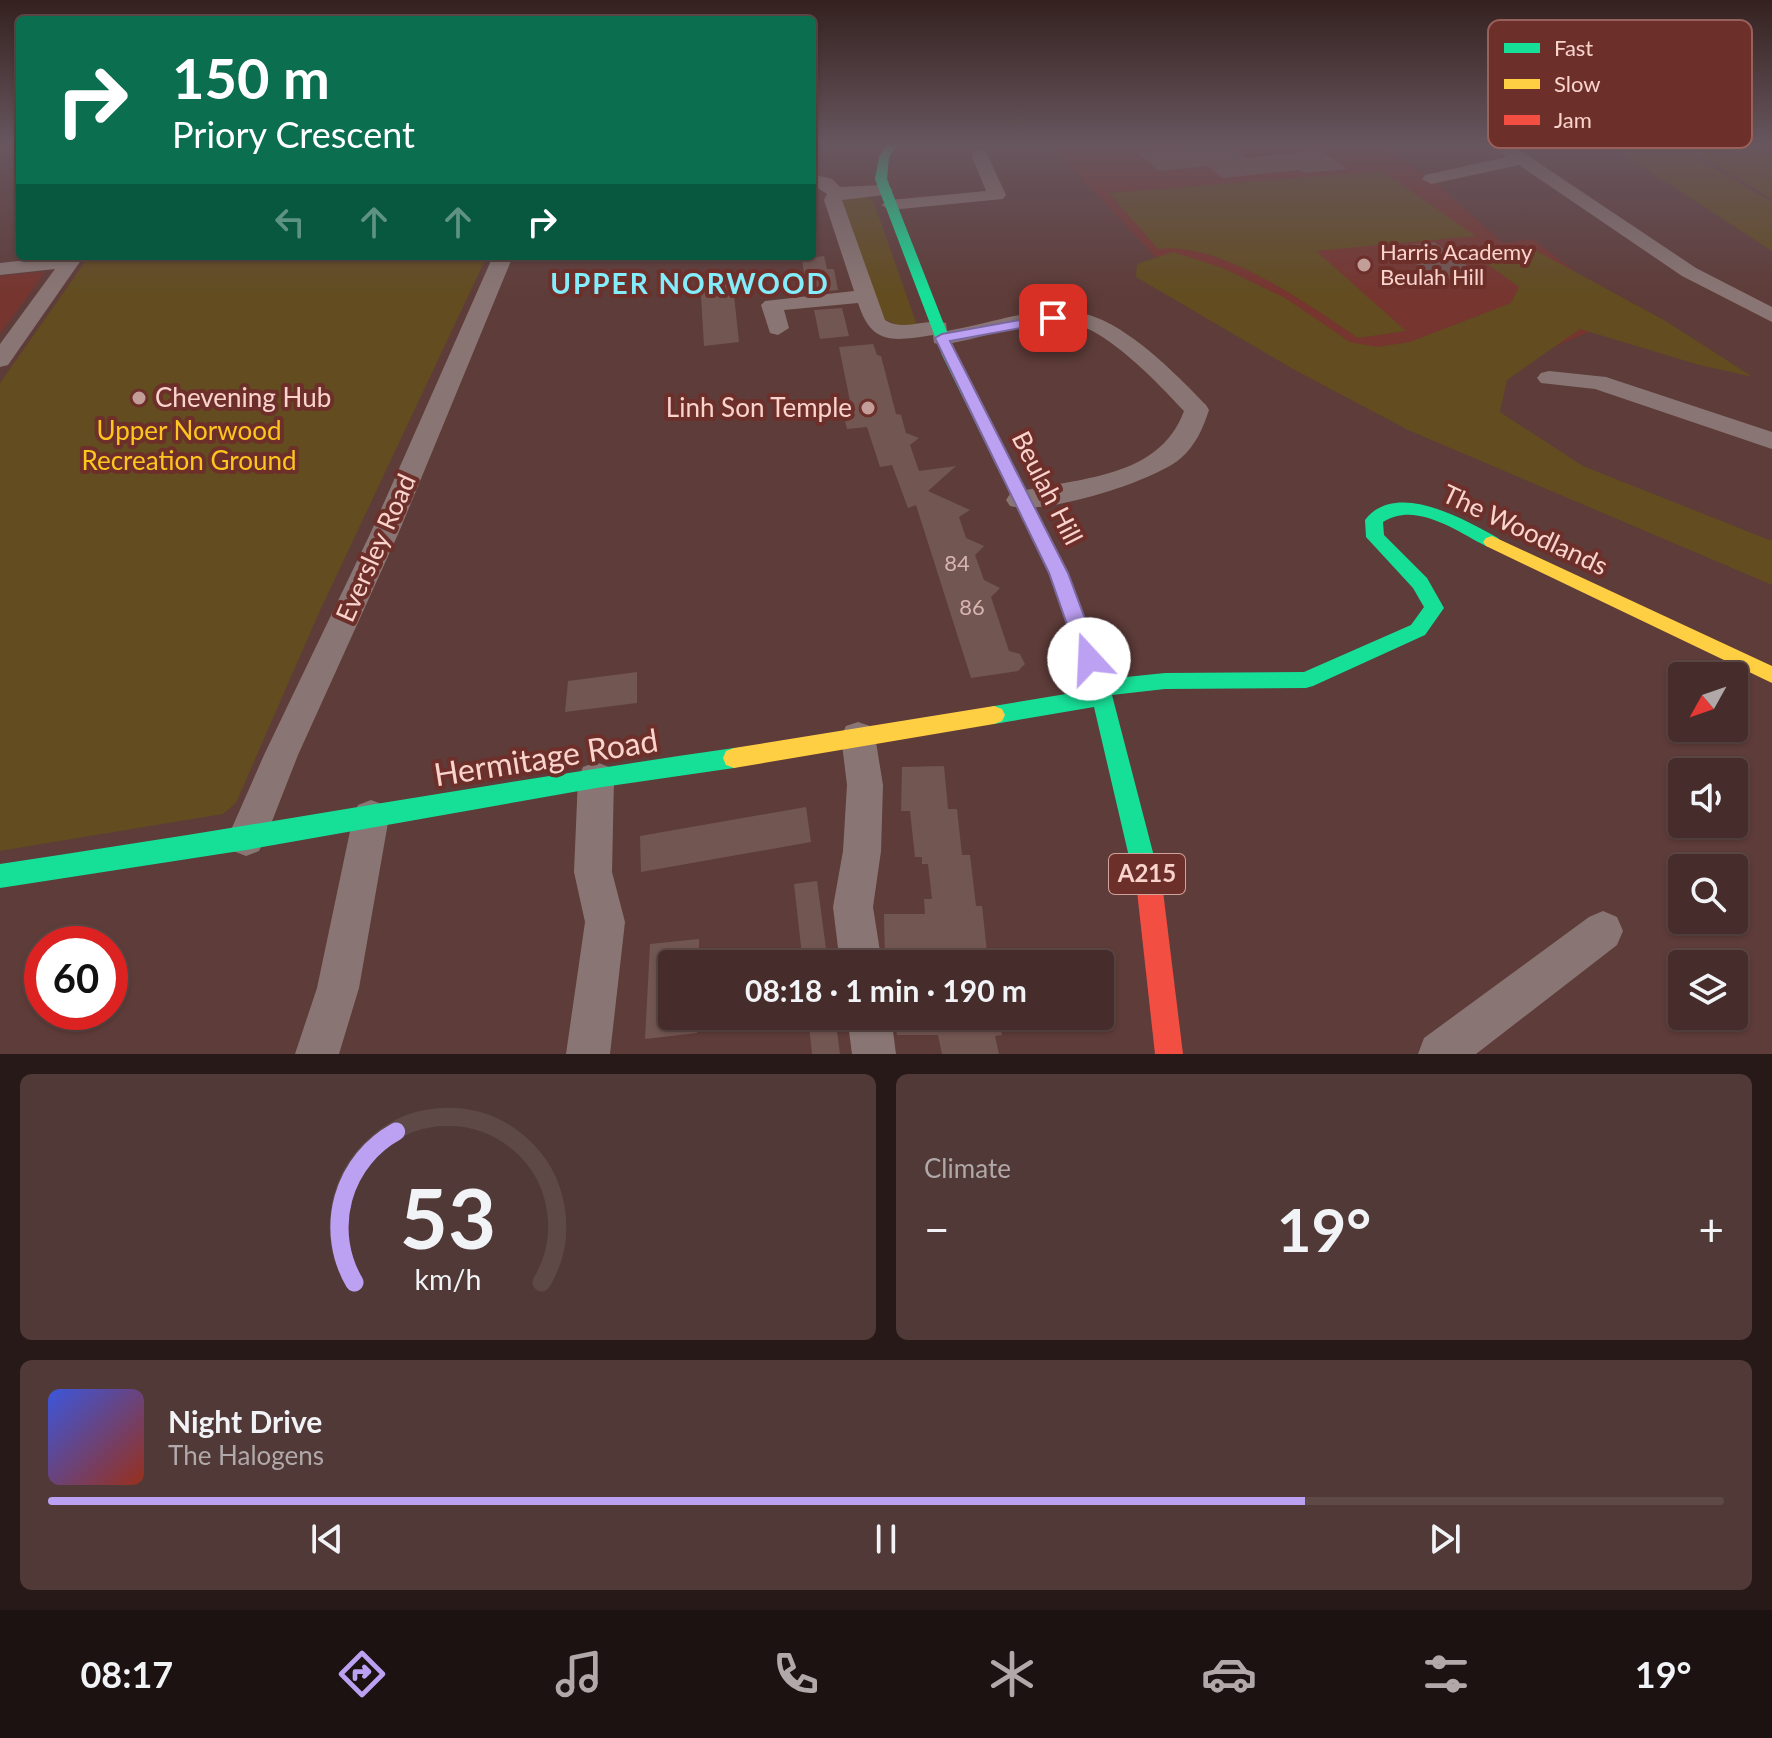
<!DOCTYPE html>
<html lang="en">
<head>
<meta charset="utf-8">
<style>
  body { margin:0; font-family:Lato,sans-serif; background:#503937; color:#f1f3f6; height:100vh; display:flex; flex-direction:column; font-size:30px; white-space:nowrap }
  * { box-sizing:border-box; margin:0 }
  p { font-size:26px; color:#b0a8a9 }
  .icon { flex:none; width:44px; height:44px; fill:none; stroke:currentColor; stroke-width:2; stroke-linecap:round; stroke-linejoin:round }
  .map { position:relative; height:1054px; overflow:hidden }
  .sheet { display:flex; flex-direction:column; gap:20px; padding:20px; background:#261918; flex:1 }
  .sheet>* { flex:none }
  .hud { position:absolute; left:16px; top:16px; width:800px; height:244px; border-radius:8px; box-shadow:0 2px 6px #0004,0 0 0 2px #5e4947; background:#0b6e4f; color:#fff; overflow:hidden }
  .needle { width:52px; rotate:230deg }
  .fabs { position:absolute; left:1668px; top:662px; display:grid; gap:16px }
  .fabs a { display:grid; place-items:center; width:80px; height:80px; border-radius:8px; background:#462d2b; box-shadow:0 2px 6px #0004,0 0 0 2px #5e4947; font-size:40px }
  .speed { position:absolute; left:24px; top:926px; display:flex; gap:16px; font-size:40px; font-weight:700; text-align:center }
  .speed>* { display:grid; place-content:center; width:104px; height:104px; border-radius:50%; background:#462d2b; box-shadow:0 2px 6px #0004,0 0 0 2px #5e4947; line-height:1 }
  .speed .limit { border:12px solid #d22; background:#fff; color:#111 }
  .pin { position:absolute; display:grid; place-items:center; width:68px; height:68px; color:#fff; margin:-34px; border-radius:16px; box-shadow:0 4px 12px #0006 }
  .me { position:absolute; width:88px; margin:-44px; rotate:340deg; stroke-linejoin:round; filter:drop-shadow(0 0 6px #0008) }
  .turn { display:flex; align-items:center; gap:28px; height:168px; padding:0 24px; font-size:36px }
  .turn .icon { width:104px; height:104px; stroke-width:2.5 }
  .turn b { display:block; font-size:56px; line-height:68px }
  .lanes { display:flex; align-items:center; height:76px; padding:0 24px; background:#0003; justify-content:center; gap:40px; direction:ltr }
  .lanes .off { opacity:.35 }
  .big { font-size:60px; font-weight:700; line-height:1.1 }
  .sheet .tile { flex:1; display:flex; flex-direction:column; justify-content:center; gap:12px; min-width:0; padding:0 28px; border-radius:12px; background:#503937 }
  .sheet .dial { align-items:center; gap:0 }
  .dial svg { height:208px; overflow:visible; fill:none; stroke:#5e4947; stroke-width:7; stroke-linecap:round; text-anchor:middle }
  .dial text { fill:#f1f3f6; stroke:none }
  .song { display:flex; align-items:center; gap:24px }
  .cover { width:96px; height:96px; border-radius:12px; background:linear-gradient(135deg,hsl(230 70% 55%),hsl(10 70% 35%)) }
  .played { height:8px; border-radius:4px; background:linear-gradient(90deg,#bca0f2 75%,#5e4947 75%) }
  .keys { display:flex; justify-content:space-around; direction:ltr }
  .heat { display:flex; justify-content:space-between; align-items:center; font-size:44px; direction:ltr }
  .sheet .tiles { flex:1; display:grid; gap:20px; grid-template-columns:1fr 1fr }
  .tile:last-child { grid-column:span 2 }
  .trip { position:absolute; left:658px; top:950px; width:456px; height:80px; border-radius:8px; background:#462d2b; box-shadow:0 2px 6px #0004,0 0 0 2px #5e4947; font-weight:700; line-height:80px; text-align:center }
  .tabs { display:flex; height:128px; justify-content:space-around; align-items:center; background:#1c1211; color:#b0a8a9 }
  .tabs .icon { width:56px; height:56px }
  .tabs .selected { color:#bca0f2 }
  .tabs b { font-size:36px; color:#f1f3f6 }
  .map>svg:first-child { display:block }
</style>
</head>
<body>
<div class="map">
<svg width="1772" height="1054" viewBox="0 0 1772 1054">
  <rect width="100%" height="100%" fill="#5e3c39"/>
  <!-- built -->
  <g fill="#76352f">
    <polygon points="1050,145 1382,145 1431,179 1503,243 1533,239 1630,315 1391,415 1184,287"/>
    <polygon points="42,272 44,274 0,334 0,276"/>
  </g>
  <!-- green -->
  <g fill="#624c20">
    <polygon points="1609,145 1675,145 1772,202 1772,251"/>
    <polygon points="1681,145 1772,145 1772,199"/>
    <path d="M1382 171 1476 236 1316 251 1406 331 1358 338C1307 304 1221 241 1158 249L1109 193Z"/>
    <polygon points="864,196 873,200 917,325 899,326 882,318 841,203 844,199"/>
    <polygon points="1531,248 1664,320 1753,377 1699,365 1580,329 1507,380 1500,412 1583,466 1772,541 1772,585 1408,430 1293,369 1136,277 1137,264 1173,252 1223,268 1285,298 1350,342 1377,347 1410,342 1511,303 1519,287 1475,255 1490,251"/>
    <polygon points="89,256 487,256 318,615 236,803 223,814 0,851 0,383"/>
  </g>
  <!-- building -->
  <g fill="#725652">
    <polygon points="1230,145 1245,158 1320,150 1347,169 1304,173 1299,170 1223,178 1208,166 1158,171 1139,153"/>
    <polygon points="1434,242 1480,275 1438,281 1394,247"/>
    <polygon points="824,256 827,269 834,269 838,290 807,293 802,259"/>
    <polygon points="732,277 739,342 704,346 700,279"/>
    <polygon points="842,308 849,336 820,339 814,310"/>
    <polygon points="873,344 877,355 881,356 896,414 901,415 906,433 919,438 910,445 919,471 956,466 928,491 970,510 959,517 966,538 984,546 975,555 984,580 1000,588 991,597 1009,651 1020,654 1025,664 1018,671 971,678 916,505 908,508 892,465 880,467 867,427 847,429 840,402 850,401 839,347"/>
    <polygon points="637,672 637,703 565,712 568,681"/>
    <polygon points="944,766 948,809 957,809 962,855 970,855 976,906 982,906 988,961 885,964 884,914 925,914 924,899 932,899 928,864 922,864 922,857 915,857 910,811 901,811 902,767"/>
    <polygon points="806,807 811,842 641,872 640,836"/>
    <polygon points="817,881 828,964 803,964 794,884"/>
    <polygon points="699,939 699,964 672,964 672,1016 697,1016 697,1033 645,1039 650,944"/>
    <polygon points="808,1016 835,1016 840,1054 812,1054"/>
    <polygon points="894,1016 998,1016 1002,1035 995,1036 999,1054 942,1054 938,1035 897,1035"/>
  </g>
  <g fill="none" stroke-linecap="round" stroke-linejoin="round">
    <!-- street -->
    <g fill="#897674" fill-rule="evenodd">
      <polygon points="1492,145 1512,145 1696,268 1772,307 1772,322 1682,276 1519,165 1431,184 1422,179 1425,175 1506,157"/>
      <polygon points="979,149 987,154 1006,195 1003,199 890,210 881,205 890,200 986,191 971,154"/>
      <path d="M812 174 832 179 840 187 884 185 893 190 884 195 842 200 885 320C904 332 925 318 946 323L947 331C989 324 1034 306 1076 312 1122 318 1175 373 1206 405L1209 410C1203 428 1196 445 1181 458 1155 481 1044 516 1010 506L1006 500 1010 494C1072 477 1158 482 1184 411 1161 386 1106 328 1072 324 1029 320 984 338 942 345L934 343 933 335C893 341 872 346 858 303L784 310 789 328 778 335 770 333 761 305 765 301 854 291 824 200 827 194 812 184Z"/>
      <polygon points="62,256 84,256 8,365 0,367 0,344 55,269 0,275 0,263"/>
      <polygon points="493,256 513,256 399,532 298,755 265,839 259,851 246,856 233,851 227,839 264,755 371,532"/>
      <polygon points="1549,371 1606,377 1772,432 1772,449 1595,389 1541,383 1537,378 1541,373"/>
      <polygon points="858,722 870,726 875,736 883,785 881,851 873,907 882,964 840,964 833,907 843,851 847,785 841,736 846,726"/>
      <polygon points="596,762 609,767 614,778 612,872 625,922 610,1054 566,1054 585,922 574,872 578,778 583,767"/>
      <polygon points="371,800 384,805 389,817 359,988 339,1054 295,1054 317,988 353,817 358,805"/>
      <polygon points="1603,911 1617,917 1623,931 1617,945 1476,1054 1418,1054 1424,1038 1589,917"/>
      <polygon points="847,1016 891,1016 896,1054 852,1054"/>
    </g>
    <!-- fast -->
    <g fill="#16e098" fill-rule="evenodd">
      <path d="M886 145H897L889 157 887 179 956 355 1067 573 1107 679 1165 673 1304 672 1411 625 1424 607 1413 588 1366 537 1365 520C1396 479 1465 520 1498 538L1501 542 1492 548 1486 546C1456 531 1416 501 1383 522L1384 535 1427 578 1444 608 1425 635 1313 686 1306 688 1165 689 1112 695 1163 891 1159 899 1150 903 1141 899 1137 891 1094 707 994 724 986 721 983 715 986 709 994 706 1090 690 1049 573 942 355 875 179 879 157Z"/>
      <path d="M734 748 742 751 745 758 742 765 734 768 596 788 246 850 0 888V864C245 828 489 783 734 748Z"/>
    </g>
    <!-- slow -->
    <g fill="#ffcf43" fill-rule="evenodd">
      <polygon points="1492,536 1772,666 1772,683 1486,546 1483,542 1486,538"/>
      <polygon points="994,706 1002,709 1005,715 1002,721 994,724 734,768 726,765 723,758 726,751 734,748"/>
    </g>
    <!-- jam -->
    <polygon fill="#f24e42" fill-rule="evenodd" points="1150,879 1159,883 1163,891 1183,1054 1155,1054 1137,891 1141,883"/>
  </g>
  <!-- sky -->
  <linearGradient id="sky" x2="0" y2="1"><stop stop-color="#34211f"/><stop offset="0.49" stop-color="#68565f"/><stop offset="1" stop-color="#68565f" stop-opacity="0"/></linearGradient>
  <rect width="1772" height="293" fill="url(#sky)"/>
  <!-- route -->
  <polygon fill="#bca0f2" stroke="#7a689d" stroke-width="2" points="1053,314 1058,315 1058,321 950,341 1068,573 1100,659 1097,665 1082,665 1079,659 1049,573 935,338 942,334"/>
  <!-- markers -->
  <g fill="#c39e99" stroke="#6d2f2a" stroke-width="3">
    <circle cx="1364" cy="265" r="8"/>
    <circle cx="139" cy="398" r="8"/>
    <circle cx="868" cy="408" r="8"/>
  </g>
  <g text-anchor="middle" stroke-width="8" stroke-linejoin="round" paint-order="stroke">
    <!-- far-poi labels -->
    <g font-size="22" fill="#fad3cd" stroke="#6d2f2a" text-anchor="start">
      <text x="1380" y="260">Harris Academy<tspan x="1380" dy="25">Beulah Hill</tspan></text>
    </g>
    <!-- number labels -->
    <g font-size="22" fill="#d8b4ae">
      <text x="957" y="571">84</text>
      <text x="972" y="615">86</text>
    </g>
    <!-- shield labels -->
    <rect fill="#6d2f2a" stroke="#d0a29c" stroke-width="2" x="1109" y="854" width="76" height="40" rx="6"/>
    <g font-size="24" font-weight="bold" fill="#fad3cd">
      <text x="1147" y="882">A215</text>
    </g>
    <!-- poi labels -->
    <g font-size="26" fill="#fad3cd" stroke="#6d2f2a" text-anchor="start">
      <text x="155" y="407">Chevening Hub</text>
      <text x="852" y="417" text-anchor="end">Linh Son Temple</text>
    </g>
    <!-- park labels -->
    <g font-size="26" fill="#fec51f" stroke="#6d2f2a">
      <text x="189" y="440">Upper Norwood<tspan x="189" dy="30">Recreation Ground</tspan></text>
    </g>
    <!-- street labels -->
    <g font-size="26" fill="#fad3cd" stroke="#6d2f2a">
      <text transform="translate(1047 488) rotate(63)" y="9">Beulah Hill</text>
      <text transform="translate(1525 530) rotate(25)" y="9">The Woodlands</text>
      <text transform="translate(376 548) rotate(-66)" y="9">Eversley Road</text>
    </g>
    <!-- far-district labels -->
    <g font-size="28" font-weight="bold" letter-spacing="2" fill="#83edfb" stroke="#6d2f2a">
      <text x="690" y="294">UPPER NORWOOD</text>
    </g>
    <!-- near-street labels -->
    <g font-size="32" fill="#fad3cd" stroke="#6d2f2a">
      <text transform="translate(546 758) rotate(-9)" y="11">Hermitage Road</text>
    </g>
  </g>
  <!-- legend -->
  <rect x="1488" y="20" width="264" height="128" rx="12" fill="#6d2f2a" stroke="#97605b" stroke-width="2"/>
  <rect x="1504" y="43" width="36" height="10" fill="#16e098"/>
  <rect x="1504" y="79" width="36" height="10" fill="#ffcf43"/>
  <rect x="1504" y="115" width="36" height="10" fill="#f24e42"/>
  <g font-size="22" fill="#fad3cd">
    <text x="1554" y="56">Fast</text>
    <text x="1554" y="92">Slow</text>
    <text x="1554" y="128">Jam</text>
  </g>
</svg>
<div class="fabs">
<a><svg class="needle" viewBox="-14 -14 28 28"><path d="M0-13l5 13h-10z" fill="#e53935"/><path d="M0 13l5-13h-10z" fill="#b0a8a9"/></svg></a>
<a><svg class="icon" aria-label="sound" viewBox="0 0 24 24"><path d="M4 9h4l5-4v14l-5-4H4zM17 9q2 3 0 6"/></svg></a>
<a><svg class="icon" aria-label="search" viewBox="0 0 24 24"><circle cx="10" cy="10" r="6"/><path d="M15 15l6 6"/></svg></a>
<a><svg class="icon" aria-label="layers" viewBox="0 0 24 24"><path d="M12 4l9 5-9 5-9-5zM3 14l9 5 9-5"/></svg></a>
</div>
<div class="speed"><div class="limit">60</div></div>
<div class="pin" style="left:1053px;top:318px;background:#d93025"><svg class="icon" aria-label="arrive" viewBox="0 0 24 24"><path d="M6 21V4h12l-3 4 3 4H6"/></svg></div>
<svg class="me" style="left:1089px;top:659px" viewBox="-20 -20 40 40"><circle r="19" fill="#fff"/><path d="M0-13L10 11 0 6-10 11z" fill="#bca0f2"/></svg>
<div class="trip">08:18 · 1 min · 190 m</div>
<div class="hud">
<div class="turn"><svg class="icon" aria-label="right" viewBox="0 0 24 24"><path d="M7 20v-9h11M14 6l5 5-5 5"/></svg><div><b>150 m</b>Priory Crescent</div></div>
<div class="lanes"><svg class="icon off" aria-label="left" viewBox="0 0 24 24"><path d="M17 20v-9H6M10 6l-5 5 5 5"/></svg><svg class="icon off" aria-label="ahead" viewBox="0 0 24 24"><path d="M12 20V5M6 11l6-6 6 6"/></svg><svg class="icon off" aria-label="ahead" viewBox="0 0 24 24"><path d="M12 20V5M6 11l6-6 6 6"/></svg><svg class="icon" aria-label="right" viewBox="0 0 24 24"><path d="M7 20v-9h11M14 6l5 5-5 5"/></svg></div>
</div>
</div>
<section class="sheet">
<div class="tiles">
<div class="tile dial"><svg viewBox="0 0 100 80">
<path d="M14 69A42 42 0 1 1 86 69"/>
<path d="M14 69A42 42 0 0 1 30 11" stroke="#bca0f2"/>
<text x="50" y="56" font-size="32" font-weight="700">53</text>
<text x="50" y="72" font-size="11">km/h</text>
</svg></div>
<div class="tile"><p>Climate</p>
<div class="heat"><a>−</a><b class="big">19°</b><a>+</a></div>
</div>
<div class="tile">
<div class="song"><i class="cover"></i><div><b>Night Drive</b><p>The Halogens</p></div></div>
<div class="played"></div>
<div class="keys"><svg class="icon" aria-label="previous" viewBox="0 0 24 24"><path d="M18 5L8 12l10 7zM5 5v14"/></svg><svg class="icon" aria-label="pause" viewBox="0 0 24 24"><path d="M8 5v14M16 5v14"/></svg><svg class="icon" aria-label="next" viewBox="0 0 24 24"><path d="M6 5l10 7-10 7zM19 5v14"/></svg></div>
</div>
</div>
</section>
<nav class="tabs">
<b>08:17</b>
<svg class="icon selected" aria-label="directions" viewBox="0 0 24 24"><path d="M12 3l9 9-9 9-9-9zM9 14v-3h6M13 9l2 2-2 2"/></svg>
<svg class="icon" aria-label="music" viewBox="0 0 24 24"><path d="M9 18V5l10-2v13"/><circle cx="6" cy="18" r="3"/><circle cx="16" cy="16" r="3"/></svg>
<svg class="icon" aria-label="phone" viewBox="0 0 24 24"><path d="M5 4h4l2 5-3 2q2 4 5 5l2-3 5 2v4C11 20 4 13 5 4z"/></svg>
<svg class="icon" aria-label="climate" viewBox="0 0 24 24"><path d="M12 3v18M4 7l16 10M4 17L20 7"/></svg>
<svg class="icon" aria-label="car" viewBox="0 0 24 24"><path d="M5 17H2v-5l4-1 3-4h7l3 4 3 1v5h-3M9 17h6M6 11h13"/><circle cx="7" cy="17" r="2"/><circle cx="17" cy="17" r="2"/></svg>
<svg class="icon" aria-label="filters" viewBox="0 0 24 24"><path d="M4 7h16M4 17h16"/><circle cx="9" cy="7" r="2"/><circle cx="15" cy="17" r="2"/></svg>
<b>19°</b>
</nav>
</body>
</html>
